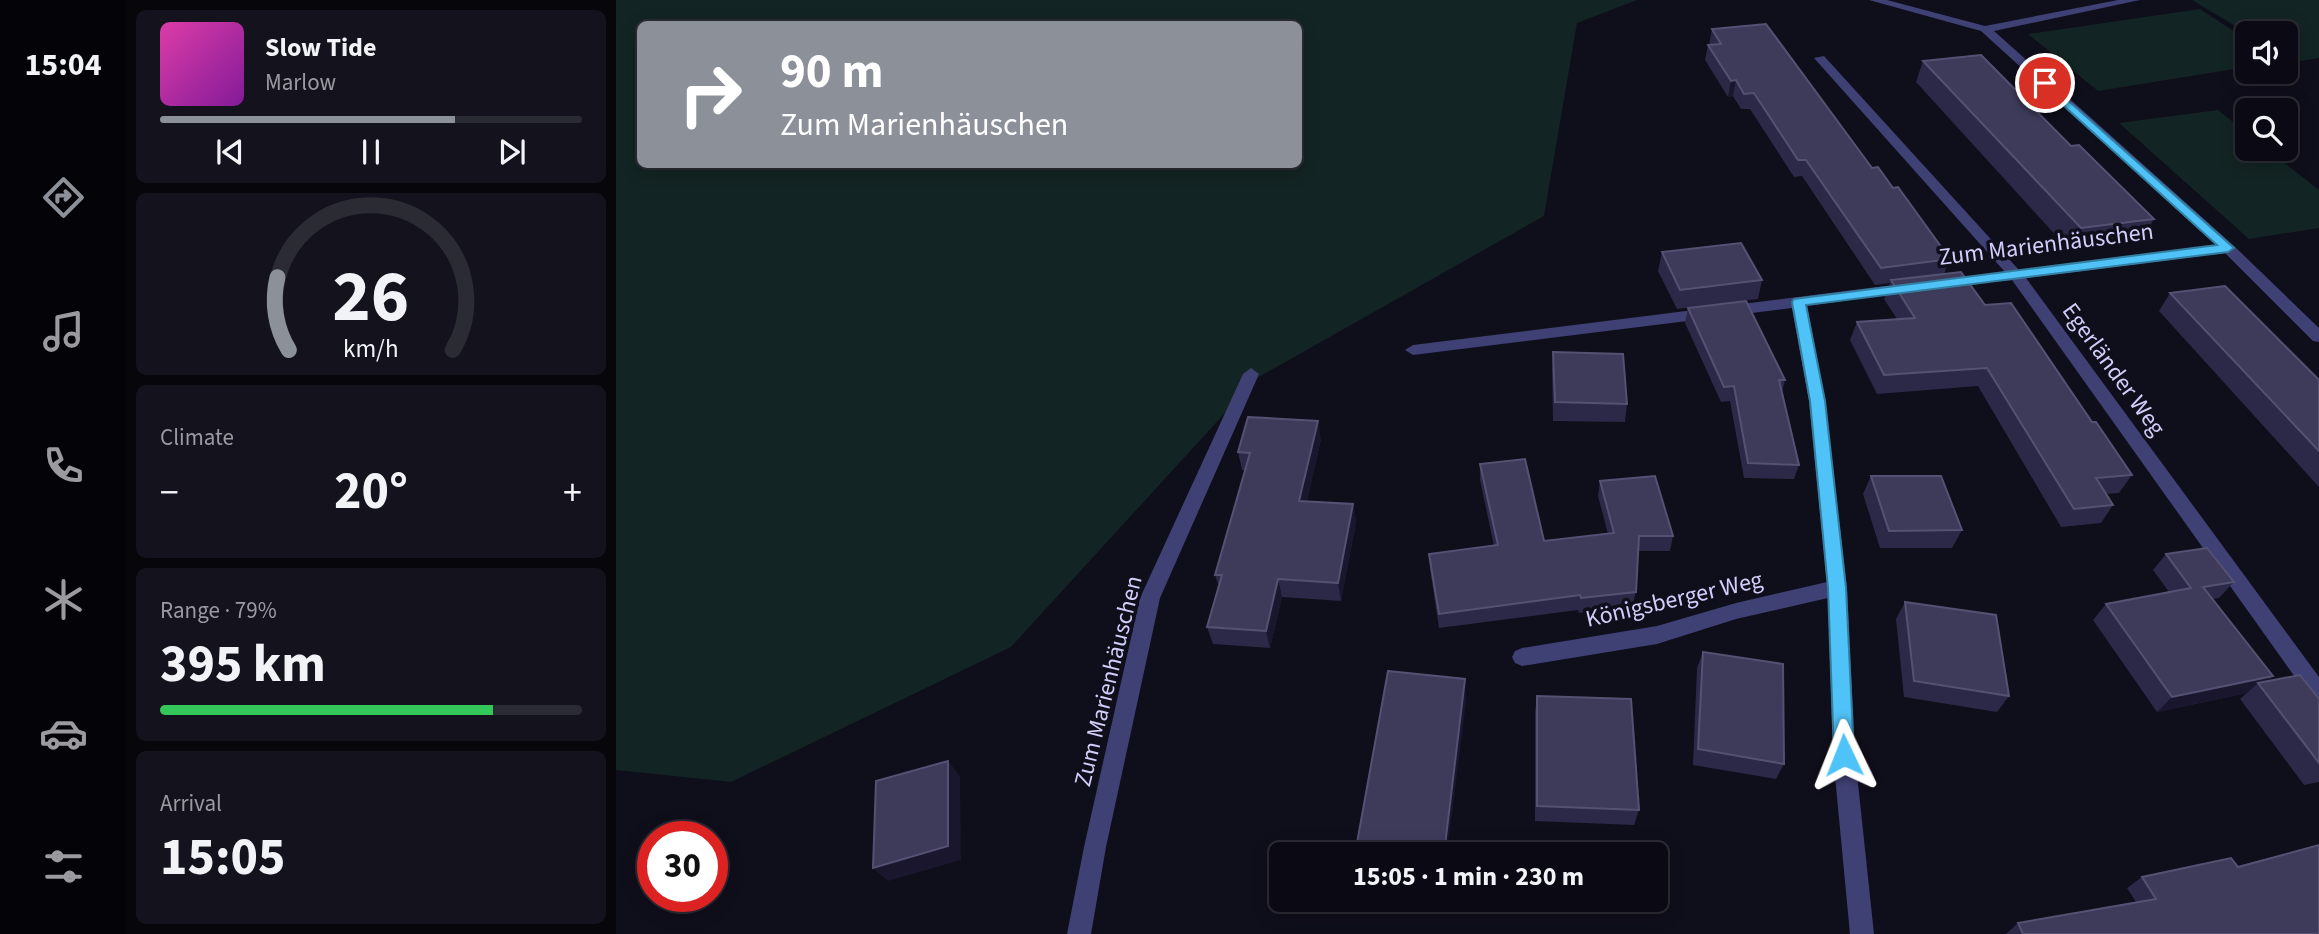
<!DOCTYPE html>
<html lang="en">
<head>
<meta charset="utf-8">
<style>
  body { margin:0; font-family:"Source Sans 3",sans-serif; background:#14131d; color:#f1f3f6; height:100vh; display:flex; flex-direction:column; font-size:26px; white-space:nowrap }
  * { box-sizing:border-box; margin:0 }
  p { font-size:23px; color:#9a9aa0 }
  .icon { flex:none; width:38px; height:38px; fill:none; stroke:currentColor; stroke-width:2; stroke-linecap:round; stroke-linejoin:round }
  .map { position:relative; flex:1; overflow:hidden }
  .sheet { display:flex; flex-direction:column; gap:10px; padding:10px; background:#06060b; width:490px }
  .sheet>* { flex:none }
  .guide { position:absolute; left:21px; top:21px; width:665px; height:147px; border-radius:10px; box-shadow:0 4px 18px #0003,0 0 0 2px #2b2b34; background:#8c9099; color:#fff; overflow:hidden }
  .fabs { position:absolute; left:1619px; top:21px; display:grid; gap:14px }
  .fabs a { display:grid; place-items:center; width:63px; height:63px; border-radius:10px; background:#0b0a14; box-shadow:0 4px 18px #0003,0 0 0 2px #2b2b34; font-size:35px }
  .speed { position:absolute; left:21px; top:821px; display:flex; gap:14px; font-size:35px; font-weight:700; text-align:center }
  .speed>* { display:grid; place-content:center; width:91px; height:91px; border-radius:50%; background:#0b0a14; box-shadow:0 4px 18px #0003,0 0 0 2px #2b2b34; line-height:1 }
  .speed .limit { border:10px solid #d22; background:#fff; color:#111 }
  .pin { position:absolute; display:grid; place-items:center; width:60px; height:60px; color:#fff; margin:-30px; border:4px solid #fff; border-radius:50%; box-shadow:0 2px 7px #0007 }
  .me { position:absolute; width:77px; margin:-38px; rotate:358deg; stroke-linejoin:round; filter:drop-shadow(0 0 5px #0008) }
  .turn { display:flex; align-items:center; gap:24px; height:147px; padding:0 28px; font-size:32px }
  .turn .icon { width:91px; height:91px; stroke-width:2.5 }
  .turn b { display:block; font-size:49px; line-height:60px }
  .big { font-size:52px; font-weight:700; line-height:1.1 }
  .sheet .widget { flex:1; display:flex; flex-direction:column; justify-content:center; gap:10px; min-width:0; padding:0 24px; border-radius:10px; background:#14131d }
  .sheet .dial { align-items:center; gap:0 }
  .dial svg { height:182px; overflow:visible; fill:none; stroke:#2b2b34; stroke-width:7; stroke-linecap:round; text-anchor:middle }
  .dial text { fill:#f1f3f6; stroke:none }
  .song { display:flex; align-items:center; gap:21px }
  .cover { width:84px; height:84px; border-radius:10px; background:linear-gradient(135deg,hsl(320 70% 55%),hsl(290 70% 35%)) }
  .played { height:7px; border-radius:4px; background:linear-gradient(90deg,#8c9099 70%,#2b2b34 70%) }
  .keys { display:flex; justify-content:space-around; direction:ltr }
  .heat { display:flex; justify-content:space-between; align-items:center; font-size:38px; direction:ltr }
  .charge { height:10px; border-radius:5px; background:linear-gradient(90deg,#34c759 79%,#2b2b34 0) }
  .trip { position:absolute; left:653px; top:842px; width:399px; height:70px; border-radius:10px; background:#0b0a14; box-shadow:0 4px 18px #0003,0 0 0 2px #2b2b34; font-weight:700; line-height:70px; text-align:center }
  main { display:flex; flex:1; min-height:0 }
  .tab-bar { display:flex; flex-direction:column; width:126px; justify-content:space-around; align-items:center; background:#040408; color:#9a9aa0 }
  .tab-bar .icon { width:49px; height:49px }
  .tab-bar .on { color:#8c9099 }
  .tab-bar b { font-size:32px; color:#f1f3f6 }
  .map>svg:first-child { display:block }
</style>
</head>
<body>
<main>
<nav class="tab-bar">
<b>15:04</b>
<svg class="icon on" aria-label="directions" viewBox="0 0 24 24"><path d="M12 3l9 9-9 9-9-9zM9 14v-3h6M13 9l2 2-2 2"/></svg>
<svg class="icon" aria-label="music" viewBox="0 0 24 24"><path d="M9 18V5l10-2v13"/><circle cx="6" cy="18" r="3"/><circle cx="16" cy="16" r="3"/></svg>
<svg class="icon" aria-label="phone" viewBox="0 0 24 24"><path d="M5 4h4l2 5-3 2q2 4 5 5l2-3 5 2v4C11 20 4 13 5 4z"/></svg>
<svg class="icon" aria-label="climate" viewBox="0 0 24 24"><path d="M12 3v18M4 7l16 10M4 17L20 7"/></svg>
<svg class="icon" aria-label="car" viewBox="0 0 24 24"><path d="M5 17H2v-5l4-1 3-4h7l3 4 3 1v5h-3M9 17h6M6 11h13"/><circle cx="7" cy="17" r="2"/><circle cx="17" cy="17" r="2"/></svg>
<svg class="icon" aria-label="filters" viewBox="0 0 24 24"><path d="M4 7h16M4 17h16"/><circle cx="9" cy="7" r="2"/><circle cx="15" cy="17" r="2"/></svg>
</nav>
<section class="sheet">
<div class="widget">
<div class="song"><i class="cover"></i><div><b>Slow Tide</b><p>Marlow</p></div></div>
<div class="played"></div>
<div class="keys"><svg class="icon" aria-label="previous" viewBox="0 0 24 24"><path d="M18 5L8 12l10 7zM5 5v14"/></svg><svg class="icon" aria-label="pause" viewBox="0 0 24 24"><path d="M8 5v14M16 5v14"/></svg><svg class="icon" aria-label="next" viewBox="0 0 24 24"><path d="M6 5l10 7-10 7zM19 5v14"/></svg></div>
</div>
<div class="widget dial"><svg viewBox="0 0 100 80">
<path d="M14 69A42 42 0 1 1 86 69"/>
<path d="M14 69A42 42 0 0 1 9 37" stroke="#8c9099"/>
<text x="50" y="56" font-size="32" font-weight="700">26</text>
<text x="50" y="72" font-size="11">km/h</text>
</svg></div>
<div class="widget"><p>Climate</p>
<div class="heat"><a>−</a><b class="big">20°</b><a>+</a></div>
</div>
<div class="widget"><p>Range · 79%</p><b class="big">395 km</b><div class="charge"></div></div>
<div class="widget"><p>Arrival</p><b class="big">15:05</b></div>
</section>
<div class="map">
<svg width="1703" height="934" viewBox="0 0 1703 934">
  <rect width="100%" height="100%" fill="#0f0e1b"/>
  <!-- green -->
  <g fill="#122423" fill-rule="evenodd">
    <path d="M0 0H1021L961 23 928 216 641 378 395 647 115 782 0 770ZM24 24H682V164H24Z"/>
    <polygon points="1576,0 1703,0 1703,58 1679,62 1670,56 1670,33 1631,33"/>
    <polygon points="1584,9 1631,40 1631,67 1482,91 1412,34"/>
    <polygon points="1602,110 1631,133 1631,149 1651,149 1703,190 1703,228 1633,239 1503,123"/>
  </g>
  <g fill="none" stroke-linecap="round" stroke-linejoin="round">
    <!-- minor -->
    <g fill="#3f4074" fill-rule="evenodd">
      <polygon points="1253,0 1271,0 1369,26 1502,0 1524,0 1378,31 1617,245 1703,328 1703,342 1697,341 1609,253 1410,278 1703,677 1703,703 1696,701 1396,280 1323,287 1321,284 1328,279 1389,272 1198,58 1208,56 1403,270 1600,245 1365,31"/>
      <polygon points="1293,283 1298,285 1300,288 1298,291 1191,306 1209,401 1231,588 1239,755 1258,934 1234,934 1217,755 1212,598 1120,619 1041,644 906,666 899,663 896,657 899,651 906,648 1041,626 1120,603 1211,582 1193,401 1176,308 797,355 789,350 797,345"/>
      <polygon points="635,368 643,374 544,598 490,847 475,934 451,934 468,847 524,598 627,374"/>
    </g>
  </g>
  <!-- wall -->
  <g fill="#2c2847">
    <polygon points="1096,29 1256,168 1277,188 1334,259 1328,274 1369,305 1476,422 1516,475 1503,493 1490,494 1497,505 1485,523 1445,527 1362,386 1261,394 1234,340 1241,322 1281,319 1268,299 1274,283 1259,285 1186,176 1178,177 1134,109 1125,109 1117,96 1112,97 1089,60 1092,45 1093,45"/>
    <polygon points="1307,61 1455,146 1538,219 1525,241 1453,250 1300,82"/>
    <polygon points="1046,252 1146,280 1142,299 1061,309 1042,271"/>
    <polygon points="1554,293 1703,380 1703,487 1543,311"/>
    <polygon points="1072,308 1169,380 1166,392 1183,465 1178,479 1128,478 1114,401 1105,402 1069,323"/>
    <polygon points="937,352 1011,404 1009,422 937,421 936,370"/>
    <polygon points="705,439 691,501 737,504 740,522 725,601 666,597 654,648 597,644 591,627 603,587 599,575 629,470 626,470 622,452"/>
    <polygon points="864,464 928,541 992,534 982,496 984,481 1057,536 1054,551 1022,551 1020,592 1016,607 963,613 962,610 823,628 814,569 813,554 878,546 864,480"/>
    <polygon points="1255,476 1346,530 1336,548 1264,548 1247,494"/>
    <polygon points="1550,554 1618,582 1603,598 1596,599 1657,676 1652,681 1703,699 1703,782 1688,785 1624,699 1631,693 1541,712 1477,620 1490,604 1553,592 1537,570"/>
    <polygon points="1289,602 1393,696 1381,712 1288,697 1280,619"/>
    <polygon points="1087,652 1168,764 1160,779 1077,765 1081,668"/>
    <polygon points="921,696 1023,810 1018,825 919,821 919,712"/>
    <polygon points="1622,867 1703,934 1390,934 1402,923 1520,902 1511,888 1526,877"/>
  </g>
  <!-- shaded-wall -->
  <g fill="#19162e">
    <polygon points="1120,80 1117,96 1112,97 1115,81"/>
    <polygon points="702,421 705,439 687,519 683,501"/>
    <polygon points="737,504 740,522 725,601 722,583"/>
    <polygon points="662,579 666,597 654,648 650,631"/>
    <polygon points="1657,676 1645,687 1642,683 1631,693 1541,712 1556,697"/>
    <polygon points="849,679 850,702 831,854 828,854"/>
    <polygon points="332,761 344,776 345,860 272,881 257,868"/>
  </g>
  <!-- building -->
  <g fill="#3e3a5a" stroke="#555173" stroke-width="2">
    <polygon points="1150,24 1256,168 1262,167 1277,188 1282,187 1334,259 1265,268 1190,160 1182,160 1138,93 1128,94 1120,80 1115,81 1092,45 1105,44 1096,29"/>
    <polygon points="1365,55 1455,146 1463,145 1538,219 1465,228 1307,61"/>
    <polygon points="1125,243 1146,280 1064,290 1046,252"/>
    <polygon points="1345,272 1369,305 1395,303 1476,422 1480,422 1516,475 1480,478 1497,505 1458,509 1371,368 1268,375 1241,322 1299,318 1275,280"/>
    <polygon points="1609,286 1703,380 1703,451 1554,293"/>
    <polygon points="1130,301 1169,380 1163,380 1183,465 1132,463 1118,386 1108,387 1072,308"/>
    <polygon points="937,352 1007,354 1011,404 939,402"/>
    <polygon points="632,417 702,421 683,501 737,504 722,583 662,579 650,631 591,627 606,575 599,575 634,453 622,452"/>
    <polygon points="909,459 928,541 998,533 984,481 1039,476 1057,536 1023,536 1020,592 965,598 964,595 823,614 813,554 882,545 864,464"/>
    <polygon points="1255,476 1325,476 1346,530 1273,531"/>
    <polygon points="1591,548 1618,582 1587,587 1657,676 1556,697 1490,604 1575,588 1550,554"/>
    <polygon points="1289,602 1380,615 1393,696 1298,681"/>
    <polygon points="1087,652 1167,664 1168,764 1082,749"/>
    <polygon points="772,671 849,679 828,854 739,854"/>
    <polygon points="1684,675 1703,699 1703,763 1642,683"/>
    <polygon points="921,696 1015,699 1023,810 921,806"/>
    <polygon points="332,761 332,846 257,868 260,781"/>
    <polygon points="1703,845 1703,934 1407,934 1402,923 1540,899 1526,877 1615,858 1622,867"/>
  </g>
  <!-- route -->
  <polygon fill="#4fc3f7" stroke="#337fa1" stroke-width="2" points="1429,80 1618,248 1612,252 1190,305 1209,401 1230,588 1238,755 1235,761 1228,764 1221,761 1218,755 1212,588 1194,401 1176,302 1178,299 1601,245 1426,86 1424,83"/>
  <g text-anchor="middle" stroke-width="7" stroke-linejoin="round" paint-order="stroke">
    <!-- street labels -->
    <g font-size="24" fill="#d1cef9" stroke="#0f0e1b">
      <text transform="translate(1430 244) rotate(-7)" y="8">Zum Marienhäuschen</text>
      <text transform="translate(1498 369) rotate(54)" y="8">Egerländer Weg</text>
      <text transform="translate(1058 599) rotate(-13)" y="8">Königsberger Weg</text>
      <text transform="translate(492 681) rotate(-76)" y="8">Zum Marienhäuschen</text>
    </g>
  </g>
</svg>
<div class="fabs">
<a><svg class="icon" aria-label="sound" viewBox="0 0 24 24"><path d="M4 9h4l5-4v14l-5-4H4zM17 9q2 3 0 6"/></svg></a>
<a><svg class="icon" aria-label="search" viewBox="0 0 24 24"><circle cx="10" cy="10" r="6"/><path d="M15 15l6 6"/></svg></a>
</div>
<div class="speed"><div class="limit">30</div></div>
<div class="pin" style="left:1429px;top:83px;background:#d93025"><svg class="icon" aria-label="arrive" viewBox="0 0 24 24"><path d="M6 21V4h12l-3 4 3 4H6"/></svg></div>
<svg class="me" style="left:1228px;top:755px" viewBox="-20 -20 40 40"><path d="M0-17L14 15 0 8-14 15z" fill="#4fc3f7" stroke="#fff" stroke-width="4"/></svg>
<div class="trip">15:05 · 1 min · 230 m</div>
<div class="guide">
<div class="turn"><svg class="icon" aria-label="right" viewBox="0 0 24 24"><path d="M7 20v-9h11M14 6l5 5-5 5"/></svg><div><b>90 m</b>Zum Marienhäuschen</div></div>
</div>
</div>
</main>
</body>
</html>
